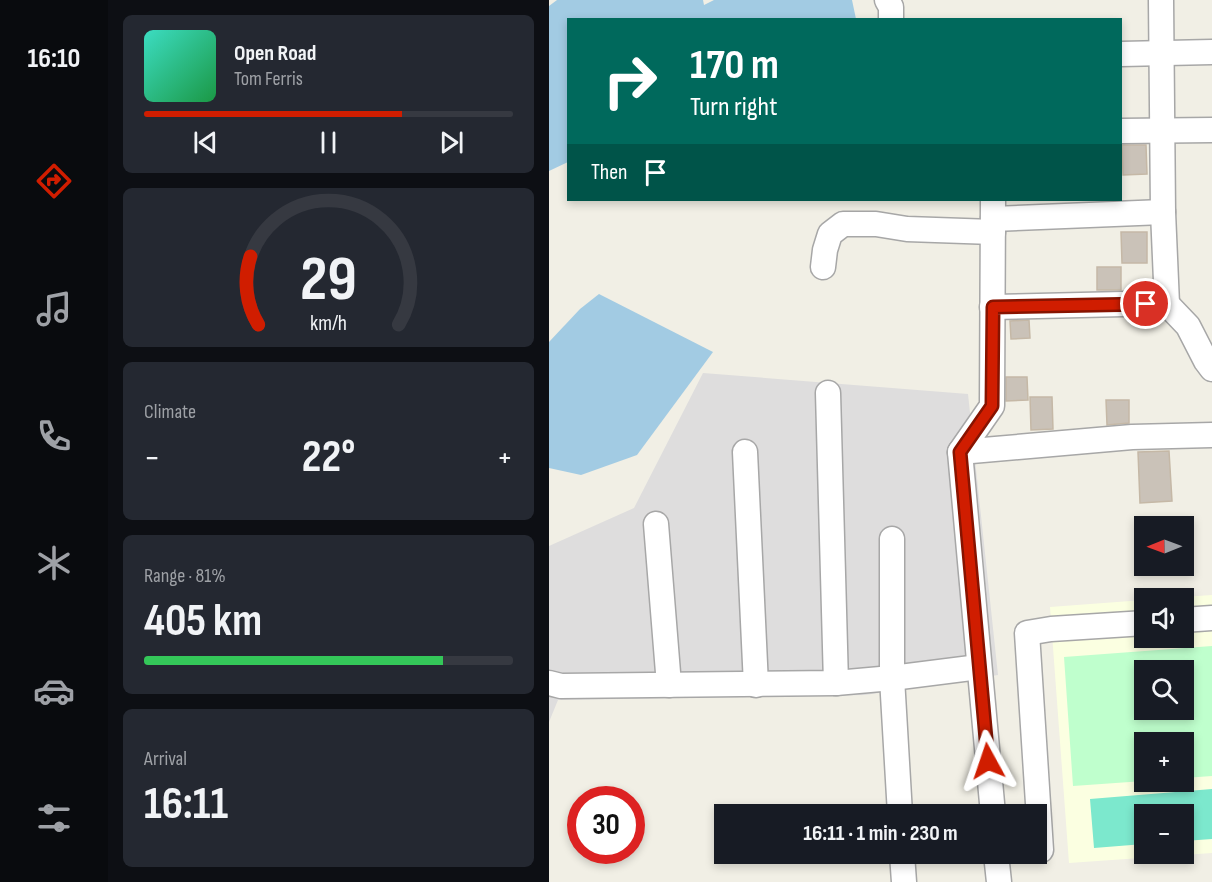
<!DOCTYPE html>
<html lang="en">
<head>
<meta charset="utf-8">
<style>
  body { margin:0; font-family:"Sofia Sans Condensed",sans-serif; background:#242831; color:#f1f3f6; height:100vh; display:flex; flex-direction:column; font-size:22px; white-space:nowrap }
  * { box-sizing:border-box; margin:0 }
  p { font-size:20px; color:#9ea1a6 }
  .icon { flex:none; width:33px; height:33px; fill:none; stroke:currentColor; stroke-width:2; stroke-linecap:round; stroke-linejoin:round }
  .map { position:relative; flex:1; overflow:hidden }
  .side { display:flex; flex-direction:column; gap:15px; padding:15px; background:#0d0f14; width:441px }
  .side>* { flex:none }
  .hud { position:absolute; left:18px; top:18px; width:555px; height:183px; border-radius:0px; box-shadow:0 3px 9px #0003; background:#00695c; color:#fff; overflow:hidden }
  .needle { width:39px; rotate:269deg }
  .fabs { position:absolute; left:585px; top:516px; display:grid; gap:12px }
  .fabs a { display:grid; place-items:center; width:60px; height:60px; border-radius:0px; background:#171b24; box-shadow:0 3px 9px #0003; font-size:30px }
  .speed { position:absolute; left:18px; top:786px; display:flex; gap:12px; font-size:30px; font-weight:700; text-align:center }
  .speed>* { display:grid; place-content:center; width:78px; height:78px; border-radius:50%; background:#171b24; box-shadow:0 3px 9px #0003; line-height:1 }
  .speed .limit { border:9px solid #d22; background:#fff; color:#111 }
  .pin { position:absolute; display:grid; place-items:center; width:51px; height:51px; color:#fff; margin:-26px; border:3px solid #fff; border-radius:50%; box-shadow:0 2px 6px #0007 }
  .me { position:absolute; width:66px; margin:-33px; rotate:355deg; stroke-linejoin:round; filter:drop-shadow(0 0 4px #0008) }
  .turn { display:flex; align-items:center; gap:21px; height:126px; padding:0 24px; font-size:27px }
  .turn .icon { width:78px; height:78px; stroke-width:2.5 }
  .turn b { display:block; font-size:42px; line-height:51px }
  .then { display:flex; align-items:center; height:57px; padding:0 24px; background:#0003; gap:12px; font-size:22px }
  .big { font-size:45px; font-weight:700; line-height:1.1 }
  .side .widget { flex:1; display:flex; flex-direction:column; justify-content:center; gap:9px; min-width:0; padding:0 21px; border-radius:9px; background:#242831 }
  .side .dial { align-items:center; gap:0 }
  .dial svg { height:156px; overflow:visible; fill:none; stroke:#363941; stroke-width:7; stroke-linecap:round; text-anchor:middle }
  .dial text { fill:#f1f3f6; stroke:none }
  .song { display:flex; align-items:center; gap:18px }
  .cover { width:72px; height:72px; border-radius:9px; background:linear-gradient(135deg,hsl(170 70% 55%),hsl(140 70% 35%)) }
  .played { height:6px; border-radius:3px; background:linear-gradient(90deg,#d01d00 70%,#363941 70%) }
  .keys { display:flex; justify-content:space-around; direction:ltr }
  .heat { display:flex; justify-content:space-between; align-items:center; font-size:33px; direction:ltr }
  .charge { height:9px; border-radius:4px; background:linear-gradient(90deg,#34c759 81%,#363941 0) }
  .trip { position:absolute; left:165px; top:804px; width:333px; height:60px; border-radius:0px; background:#171b24; box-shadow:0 3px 9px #0003; font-weight:700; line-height:60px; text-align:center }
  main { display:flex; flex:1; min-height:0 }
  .menu { display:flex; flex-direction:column; width:108px; justify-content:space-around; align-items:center; background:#090b0e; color:#9ea1a6 }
  .menu .icon { width:42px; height:42px }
  .menu .on { color:#d01d00 }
  .menu b { font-size:27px; color:#f1f3f6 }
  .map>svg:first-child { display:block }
</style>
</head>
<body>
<main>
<nav class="menu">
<b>16:10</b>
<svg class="icon on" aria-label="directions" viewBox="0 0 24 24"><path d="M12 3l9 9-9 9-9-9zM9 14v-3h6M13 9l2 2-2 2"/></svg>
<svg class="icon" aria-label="music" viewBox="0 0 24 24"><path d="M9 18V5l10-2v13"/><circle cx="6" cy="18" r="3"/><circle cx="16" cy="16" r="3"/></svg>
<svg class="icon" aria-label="phone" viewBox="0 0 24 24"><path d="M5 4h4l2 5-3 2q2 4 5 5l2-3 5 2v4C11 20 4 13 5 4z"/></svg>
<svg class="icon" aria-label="climate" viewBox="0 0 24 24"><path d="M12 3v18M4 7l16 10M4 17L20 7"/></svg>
<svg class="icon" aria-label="car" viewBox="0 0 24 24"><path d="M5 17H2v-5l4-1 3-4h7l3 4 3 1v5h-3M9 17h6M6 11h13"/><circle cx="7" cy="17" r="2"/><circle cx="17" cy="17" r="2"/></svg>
<svg class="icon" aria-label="filters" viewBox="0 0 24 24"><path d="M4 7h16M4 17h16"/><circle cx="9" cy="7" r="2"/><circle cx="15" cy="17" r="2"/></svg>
</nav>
<section class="side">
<div class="widget">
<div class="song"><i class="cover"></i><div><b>Open Road</b><p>Tom Ferris</p></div></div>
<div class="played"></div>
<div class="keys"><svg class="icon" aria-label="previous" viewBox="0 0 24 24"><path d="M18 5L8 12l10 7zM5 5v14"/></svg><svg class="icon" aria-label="pause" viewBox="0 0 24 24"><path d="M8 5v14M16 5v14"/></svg><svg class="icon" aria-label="next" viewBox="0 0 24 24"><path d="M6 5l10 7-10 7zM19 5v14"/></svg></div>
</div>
<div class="widget dial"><svg viewBox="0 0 100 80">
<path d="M14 69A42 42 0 1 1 86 69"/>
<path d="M14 69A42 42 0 0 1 10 34" stroke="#d01d00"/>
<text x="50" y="56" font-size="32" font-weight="700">29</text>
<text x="50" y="72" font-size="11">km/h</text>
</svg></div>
<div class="widget"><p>Climate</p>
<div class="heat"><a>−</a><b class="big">22°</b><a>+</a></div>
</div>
<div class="widget"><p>Range · 81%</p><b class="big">405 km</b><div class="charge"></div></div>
<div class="widget"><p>Arrival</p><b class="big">16:11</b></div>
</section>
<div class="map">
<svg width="663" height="882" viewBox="0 0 663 882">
  <rect width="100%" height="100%" fill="#f1efe5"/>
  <!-- residential -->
  <polygon fill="#dedddd" points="154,373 419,394 449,675 316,695 9,700 0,722 0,546 85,508"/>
  <!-- education -->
  <path fill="#fbffe1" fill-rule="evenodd" d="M663 595V853L520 863 501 607 595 600 596 638H634V598H619ZM596 670H634V710H596ZM596 742H634V782H596ZM596 814H634V854H596Z"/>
  <!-- park -->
  <path fill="#bfffcd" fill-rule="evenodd" d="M663 646V776L635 778 634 742H596L595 781 524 786 515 657ZM596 670H634V710H596Z"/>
  <!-- pitch -->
  <polygon fill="#7ce8cd" points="663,789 663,839 635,841 634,814 596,814 595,844 545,848 541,799"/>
  <!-- water -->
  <g fill="#a2cbe3">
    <polygon points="8,0 154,0 155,5 165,0 303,0 307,19 20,20 19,162 0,171 0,6"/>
    <polygon points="50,294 164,352 88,455 32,475 0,468 0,342 31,309"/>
  </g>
  <!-- building -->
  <g fill="#cac2b8" stroke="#c5b8a6" stroke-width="1.5">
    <polygon points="573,145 597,145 598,174 574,175"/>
    <polygon points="572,232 598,232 598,263 573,263"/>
    <rect x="548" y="267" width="24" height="23"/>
    <polygon points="480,320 481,338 462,339 461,321"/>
    <polygon points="457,377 478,377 479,400 457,401"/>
    <polygon points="481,397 503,397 504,429 482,430"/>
    <polygon points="557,400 580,400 580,423 558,425"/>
    <polygon points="620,451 623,501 591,503 589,452"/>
  </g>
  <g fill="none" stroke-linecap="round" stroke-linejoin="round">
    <!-- minor casing -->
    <g stroke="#a7a7a7" stroke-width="27">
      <g id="minor">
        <polyline points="338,0 342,7 342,20"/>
        <polyline points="612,0 614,212 618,304"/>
        <polyline points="572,54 663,52"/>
        <polyline points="572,131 663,130"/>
        <polyline points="444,219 614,212"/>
        <polyline points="274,267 276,250 281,234 294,224 327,224 358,229 444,232"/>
        <polyline points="443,307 575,304 618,304 639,326 657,361 663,369"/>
        <polyline points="279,393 287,683"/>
        <polyline points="196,452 207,685"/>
        <polyline points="411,452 583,437 663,435"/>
        <polyline points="107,524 120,685"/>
        <polyline points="343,539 343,678 351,814"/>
        <polyline points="634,620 663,618"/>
        <polyline points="0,683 12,686 287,683 343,678 430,667"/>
        <polyline points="444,814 411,452 443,406 444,200"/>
        <polyline points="492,850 478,633 502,629 596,623"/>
        <polyline points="353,854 355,882"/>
        <polyline points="447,854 450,882"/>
      </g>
    </g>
    <!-- minor -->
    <use href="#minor" stroke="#fff" stroke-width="24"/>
  </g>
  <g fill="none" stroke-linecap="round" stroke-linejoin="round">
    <!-- route casing -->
    <g stroke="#871300" stroke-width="15">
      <polyline id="route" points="439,761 411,452 443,406 444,307 597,304"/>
    </g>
    <!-- route -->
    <use href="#route" stroke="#d01d00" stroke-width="10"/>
  </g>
</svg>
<div class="fabs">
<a><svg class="needle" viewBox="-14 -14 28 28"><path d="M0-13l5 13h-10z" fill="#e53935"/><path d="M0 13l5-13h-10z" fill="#9ea1a6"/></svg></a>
<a><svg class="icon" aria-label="sound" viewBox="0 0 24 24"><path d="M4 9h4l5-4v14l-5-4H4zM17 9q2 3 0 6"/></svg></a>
<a><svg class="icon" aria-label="search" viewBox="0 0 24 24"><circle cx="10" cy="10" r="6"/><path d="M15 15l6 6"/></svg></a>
<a>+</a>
<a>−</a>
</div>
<div class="speed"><div class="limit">30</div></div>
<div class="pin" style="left:597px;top:304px;background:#d93025"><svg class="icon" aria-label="arrive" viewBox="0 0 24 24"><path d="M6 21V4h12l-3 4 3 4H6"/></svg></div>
<svg class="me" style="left:439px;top:761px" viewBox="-20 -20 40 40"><path d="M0-17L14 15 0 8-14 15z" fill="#d01d00" stroke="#fff" stroke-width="4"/></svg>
<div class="trip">16:11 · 1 min · 230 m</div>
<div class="hud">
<div class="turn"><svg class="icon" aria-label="right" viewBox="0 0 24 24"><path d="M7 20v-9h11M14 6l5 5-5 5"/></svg><div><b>170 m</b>Turn right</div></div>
<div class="then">Then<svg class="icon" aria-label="arrive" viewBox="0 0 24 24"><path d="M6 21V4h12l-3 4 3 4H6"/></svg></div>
</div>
</div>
</main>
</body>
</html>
